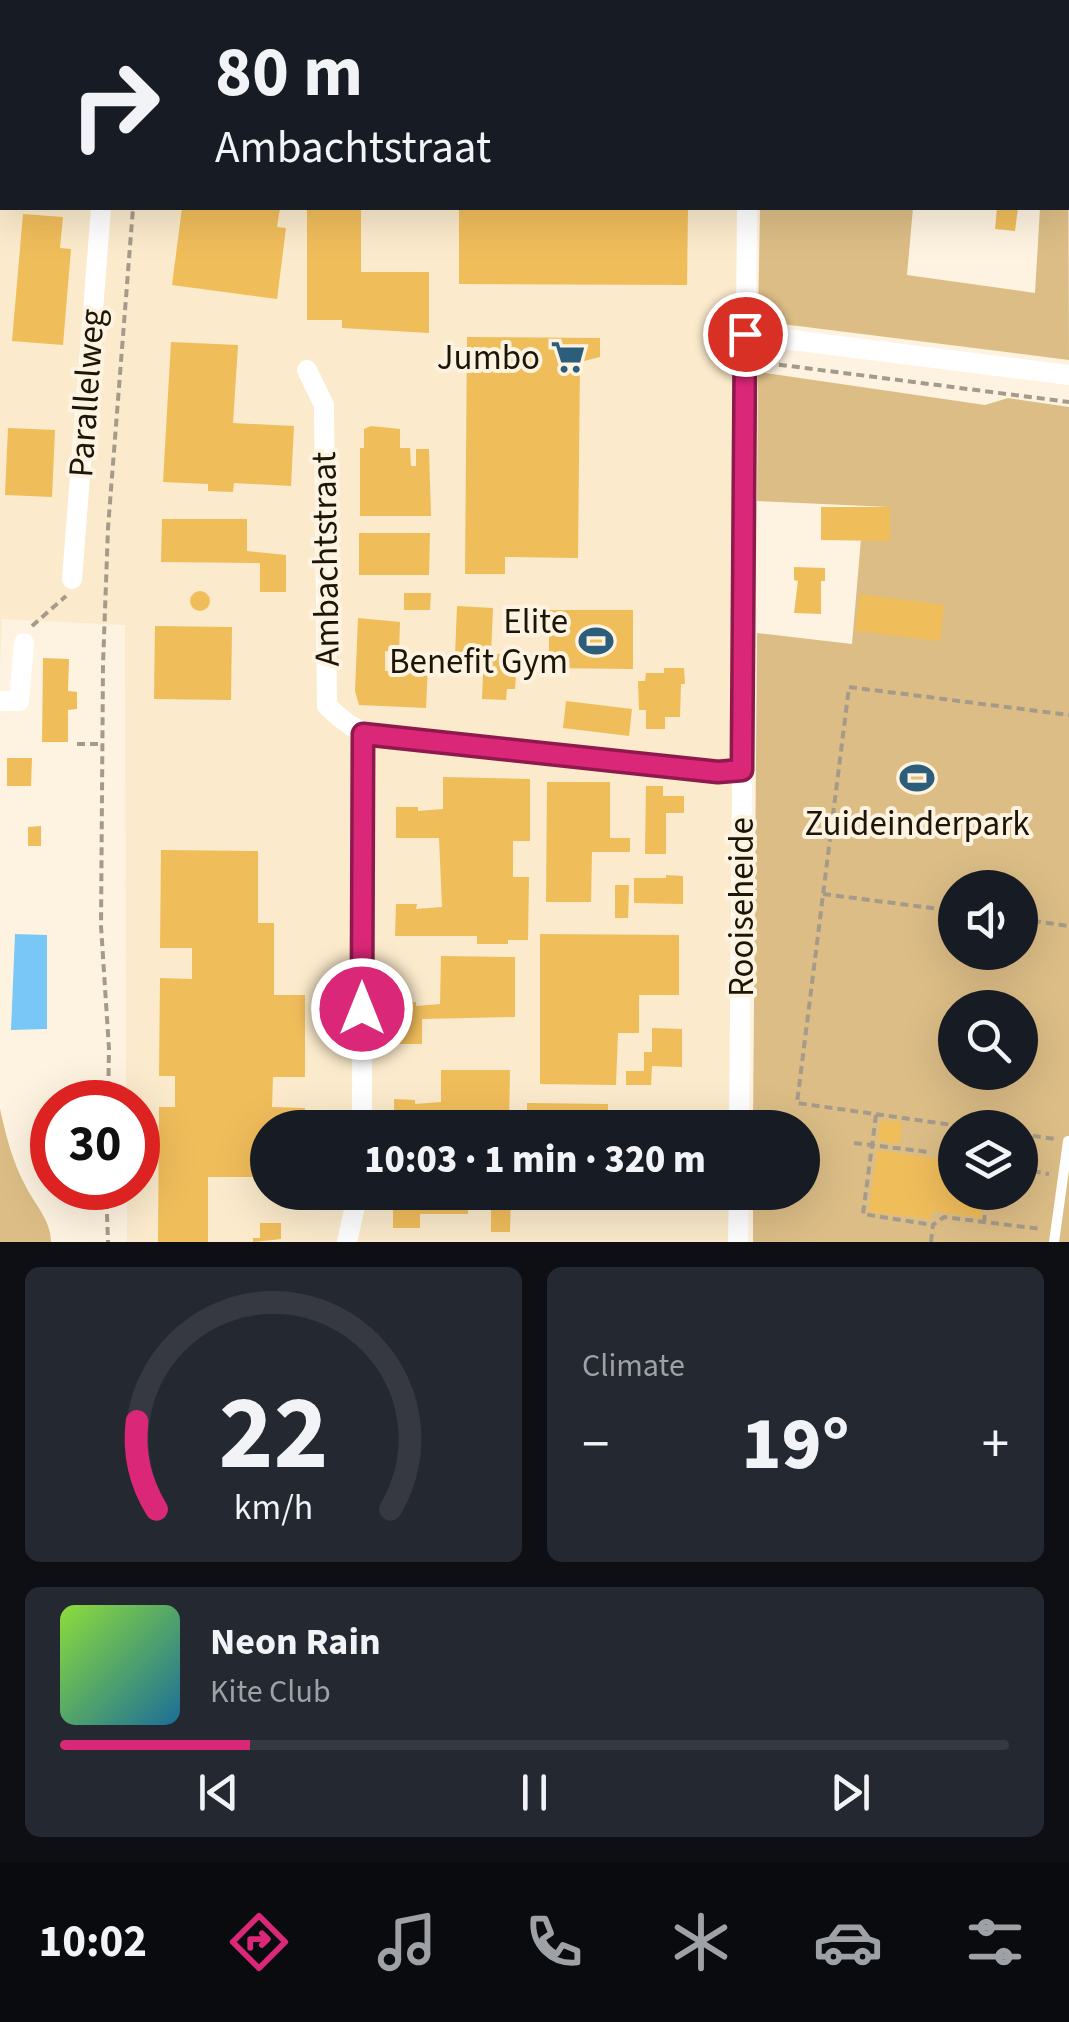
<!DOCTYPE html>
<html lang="en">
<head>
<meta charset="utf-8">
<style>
  body { margin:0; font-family:"Source Sans 3",sans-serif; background:#242831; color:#f1f3f6; height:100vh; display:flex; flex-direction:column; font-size:38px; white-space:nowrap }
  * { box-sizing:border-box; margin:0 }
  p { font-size:32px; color:#9ea1a6 }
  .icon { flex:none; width:55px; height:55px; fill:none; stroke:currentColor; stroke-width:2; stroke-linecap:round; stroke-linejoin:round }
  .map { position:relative; height:1242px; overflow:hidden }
  .drawer { display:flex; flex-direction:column; gap:25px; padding:25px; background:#0d0f14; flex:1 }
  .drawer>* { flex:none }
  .guide { position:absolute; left:0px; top:0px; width:1070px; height:210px; box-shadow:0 10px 40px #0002; background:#171b24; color:#f1f3f6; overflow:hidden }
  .buttons { position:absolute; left:938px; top:870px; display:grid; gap:20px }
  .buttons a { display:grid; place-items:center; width:100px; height:100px; border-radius:50%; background:#171b24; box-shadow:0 10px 40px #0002; font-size:50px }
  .speed { position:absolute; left:30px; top:1080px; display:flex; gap:20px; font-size:50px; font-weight:700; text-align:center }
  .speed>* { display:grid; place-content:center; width:130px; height:130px; border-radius:50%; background:#171b24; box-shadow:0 10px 40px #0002; line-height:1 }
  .speed .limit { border:15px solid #d22; background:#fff; color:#111 }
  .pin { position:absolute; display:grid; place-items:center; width:85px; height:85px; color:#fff; margin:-42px; border:5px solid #fff; border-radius:50%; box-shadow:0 2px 10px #0007 }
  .me { position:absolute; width:110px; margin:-55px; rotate:0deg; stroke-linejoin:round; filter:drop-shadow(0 0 8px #0008) }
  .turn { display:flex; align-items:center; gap:35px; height:210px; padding:0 50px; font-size:45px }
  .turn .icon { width:130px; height:130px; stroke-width:2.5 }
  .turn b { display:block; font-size:70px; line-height:85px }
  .big { font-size:75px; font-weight:800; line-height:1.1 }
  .drawer .card { flex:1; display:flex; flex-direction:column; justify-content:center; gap:15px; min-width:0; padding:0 35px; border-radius:15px; background:#242831 }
  .drawer .dial { align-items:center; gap:0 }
  .dial svg { height:260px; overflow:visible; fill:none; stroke:#363941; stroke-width:7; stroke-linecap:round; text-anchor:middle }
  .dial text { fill:#f1f3f6; stroke:none }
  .song { display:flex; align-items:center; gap:30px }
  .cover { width:120px; height:120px; border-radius:15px; background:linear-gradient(135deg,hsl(90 70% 55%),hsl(200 70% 35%)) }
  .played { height:10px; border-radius:5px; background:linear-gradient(90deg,#db2777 20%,#363941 20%) }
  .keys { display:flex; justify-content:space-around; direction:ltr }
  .heat { display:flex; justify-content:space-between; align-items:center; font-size:55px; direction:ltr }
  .drawer .tiles { flex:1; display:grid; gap:25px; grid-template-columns:1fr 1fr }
  .card:last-child { grid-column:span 2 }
  .trip { position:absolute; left:250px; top:1110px; width:570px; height:100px; border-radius:50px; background:#171b24; box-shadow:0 10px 40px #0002; font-weight:800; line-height:100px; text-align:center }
  .dock { display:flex; height:160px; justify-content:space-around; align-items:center; background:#090b0e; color:#9ea1a6 }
  .dock .icon { width:70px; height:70px }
  .dock .on { color:#db2777 }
  .dock b { font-size:45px; color:#f1f3f6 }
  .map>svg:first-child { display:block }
</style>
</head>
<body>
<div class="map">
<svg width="1069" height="1242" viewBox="0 0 1069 1242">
  <rect width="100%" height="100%" fill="#fef3e0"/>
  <!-- built -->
  <polygon fill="#fbeacb" points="0,0 657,2 2,2 2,208 744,208 737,1127 268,1128 268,1192 737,1193 737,1242 127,1242 127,1188 138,1188 138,1102 126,1102 125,625 2,619 0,665"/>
  <!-- green -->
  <g fill="#dcbd86" fill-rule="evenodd">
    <polygon points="1068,89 1069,360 758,321 760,208 913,208 907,275 1035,293 1040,208 1068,208"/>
    <path d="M758 372 985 405 1008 398 1069 407V1242H753V1193L802 1192V1128L753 1127 757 633 852 644 861 539 888 540 889 507 757 501ZM955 888H1020V952H955ZM955 1008H1020V1072H955ZM955 1128H1020V1192H955Z"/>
    <path d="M0 1109C6 1136 12 1160 25 1185 35 1205 51 1220 51 1242H0Z"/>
  </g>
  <!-- water -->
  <polygon fill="#79c7f7" points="15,934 47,935 47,1029 11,1030"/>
  <!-- building -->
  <g fill="#f0bd5b">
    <polygon points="182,208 280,208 277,227 286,228 277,299 172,285"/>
    <polygon points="307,208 361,208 361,272 429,272 429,333 342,328 342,320 307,320"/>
    <polygon points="459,208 688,208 687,285 459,284"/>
    <polygon points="997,208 1018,208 1015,231 995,229"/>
    <polygon points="23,214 63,217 60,248 71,249 63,345 12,341"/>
    <polygon points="467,337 600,338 600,357 580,362 578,558 505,557 505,574 465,574"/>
    <polygon points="171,342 238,345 233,423 294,426 291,486 234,483 233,492 208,491 208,484 163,482"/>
    <polygon points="371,426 400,429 400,448 410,448 411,466 416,466 416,449 429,449 431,516 360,516 360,448 364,448 364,429"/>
    <polygon points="8,428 55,430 52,497 5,495"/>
    <polygon points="821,507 890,507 890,541 821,540"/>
    <polygon points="162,519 247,519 247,551 286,555 286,592 260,592 260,563 161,562"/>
    <polygon points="359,533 430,533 429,575 359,575"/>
    <polygon points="794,567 825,568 825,581 821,581 821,614 794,613 798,581 794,580"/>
    <circle cx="200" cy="601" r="10"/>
    <polygon points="404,593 431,593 430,610 404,610"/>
    <polygon points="860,594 944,605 940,641 855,631"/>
    <polygon points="457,606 493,608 491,654 508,654 507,674 516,674 515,689 507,689 506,700 482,699 483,674 472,673 473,656 455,656"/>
    <polygon points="549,610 633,610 633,669 549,668"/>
    <polygon points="358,618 400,622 399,652 385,651 385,671 399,671 399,666 428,667 426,708 359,705 355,691"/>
    <polygon points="155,626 232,627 231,700 154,699"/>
    <polygon points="43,658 69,659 68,691 77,692 77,709 68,710 68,742 42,742"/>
    <polygon points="664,668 684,668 685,684 681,684 680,717 665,717 665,729 646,729 646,710 639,710 638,681 645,681 646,673 664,673"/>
    <polygon points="566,701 632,709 629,736 563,728"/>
    <polygon points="7,758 32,758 31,786 7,786"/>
    <polygon points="443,777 530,779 530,841 513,841 513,877 529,877 528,940 508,940 508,944 477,944 477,936 395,936 396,904 417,904 416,909 442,907 439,838 396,838 396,807 418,807 418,811 443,809"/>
    <polygon points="547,782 610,782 610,838 630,838 630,852 592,852 591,902 546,902"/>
    <polygon points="646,786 663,786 663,796 684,796 684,813 666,813 666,854 645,854"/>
    <polygon points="41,826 41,846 28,846 28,827"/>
    <polygon points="161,850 258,851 258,923 274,923 274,995 305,995 305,1077 273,1077 272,1107 305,1108 305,1128 268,1128 264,1177 208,1177 208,1242 158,1242 159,1107 175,1107 175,1076 159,1076 160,978 192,979 192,948 160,948"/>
    <polygon points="666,875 683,876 683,904 634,903 634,878 666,878"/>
    <polygon points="615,885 629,885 628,918 615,918"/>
    <polygon points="540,934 679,935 679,995 639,995 639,1033 618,1033 616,1085 540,1084"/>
    <polygon points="441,956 515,957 515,1017 422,1019 422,1044 394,1044 395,1002 416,1002 416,1006 440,1004"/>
    <polygon points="652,1028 682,1029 682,1067 652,1066 651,1085 626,1085 626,1071 644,1071 644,1052 652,1052"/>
    <polygon points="441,1070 510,1070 509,1128 452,1128 452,1118 422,1118 422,1128 394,1128 394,1099 415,1100 415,1104 441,1102"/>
    <polygon points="527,1103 608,1104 608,1120 619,1121 619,1128 527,1128"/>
    <polygon points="679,1115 679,1128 646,1127 646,1116"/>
    <polygon points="881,1120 902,1122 900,1144 878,1141"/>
    <polygon points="955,1149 955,1192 985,1192 981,1218 932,1211 931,1219 869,1212 877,1150 938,1159 939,1153"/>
    <polygon points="440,1192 511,1192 510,1232 491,1232 491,1208 468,1208 468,1214 420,1214 420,1228 393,1228 393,1197 414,1197 414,1201 420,1201 440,1200"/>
    <polygon points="638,1192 680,1192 680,1201 654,1201 654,1197 638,1197"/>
    <polygon points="260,1223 281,1223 281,1239 253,1242 253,1238 260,1238"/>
  </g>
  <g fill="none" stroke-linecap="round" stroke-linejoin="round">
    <!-- path -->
    <g stroke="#a59b8b" stroke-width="4" stroke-dasharray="8 5" stroke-linecap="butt">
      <polyline points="417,0 426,2"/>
      <polyline points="968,0 988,2"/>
      <polyline points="162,2 162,0"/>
      <polyline points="695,2 695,0"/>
      <polyline points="1068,13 1069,13"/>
      <polyline points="766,363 1069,402"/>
      <polyline points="32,626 66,596"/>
      <polyline points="77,744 103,744"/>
      <polyline points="823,894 955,911"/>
      <polyline points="1020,919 1069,926"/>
      <polyline points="108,1102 109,1049 101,926 103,665 108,528 133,208"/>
      <polyline points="876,1115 863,1214 933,1225"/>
      <polyline points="974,1128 797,1103 849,687 1069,715"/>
      <polyline points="1020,1134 1055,1139"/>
      <polyline points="854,1143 929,1152"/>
      <polyline points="1020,1169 1049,1174"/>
      <polyline points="106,1188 108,1242"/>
      <polyline points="984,1223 987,1192"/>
      <polyline points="931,1242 933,1225 944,1217 1041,1229"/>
    </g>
    <!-- service -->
    <polyline stroke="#fff" stroke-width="10" points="1054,1242 1068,1141"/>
    <!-- minor -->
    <g stroke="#fff" stroke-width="20">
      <polyline points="750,0 752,2"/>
      <polyline points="120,2 120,0"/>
      <polyline points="745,334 1069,375"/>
      <path d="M307 370 324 405 327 706C345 723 358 733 382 737L718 772 742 771"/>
      <polyline points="72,579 101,208"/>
      <polyline points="0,701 19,701 24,643"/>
      <polyline points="362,1128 363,734"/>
      <polyline points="739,1128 747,208"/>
      <polyline points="347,1242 358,1192"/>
      <polyline points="738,1242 739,1192"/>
    </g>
    <!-- secondary -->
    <g stroke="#cde2ee" stroke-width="28">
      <polyline points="538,0 553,2"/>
      <polyline points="766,0 787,2"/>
      <polyline points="1068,50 1069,50"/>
    </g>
  </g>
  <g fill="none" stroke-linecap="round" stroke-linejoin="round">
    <!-- route casing -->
    <g stroke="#8e194d" stroke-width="25">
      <polyline id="route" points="362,1009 363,734 718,772 742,770 745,334"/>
    </g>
    <!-- route -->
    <use href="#route" stroke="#db2777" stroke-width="18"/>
  </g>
  <!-- icons -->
  <defs>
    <g id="supermarket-bare" transform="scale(2.7)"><path d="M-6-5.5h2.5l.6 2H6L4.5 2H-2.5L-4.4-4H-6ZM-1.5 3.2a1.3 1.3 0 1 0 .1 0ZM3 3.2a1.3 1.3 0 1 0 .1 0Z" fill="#2c5e7b" stroke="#fef3e0" stroke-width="2.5" paint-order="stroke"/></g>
    <g id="stadium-bare" transform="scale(2.7)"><path d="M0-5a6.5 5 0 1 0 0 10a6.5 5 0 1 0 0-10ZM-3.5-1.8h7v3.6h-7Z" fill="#2c5e7b" stroke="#fef3e0" stroke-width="2.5" paint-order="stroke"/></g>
  </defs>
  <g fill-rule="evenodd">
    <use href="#supermarket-bare" x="568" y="357"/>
    <use href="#stadium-bare" x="596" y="641"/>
    <use href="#stadium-bare" x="917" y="778"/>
  </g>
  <g text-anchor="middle" stroke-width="8" stroke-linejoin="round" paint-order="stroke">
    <!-- poi labels -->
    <g font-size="35" fill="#1c150a" stroke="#fef3e0" text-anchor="end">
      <text x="540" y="369">Jumbo</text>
      <text x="568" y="633">Elite<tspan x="568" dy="40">Benefit Gym</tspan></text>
      <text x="917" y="835" text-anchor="middle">Zuideinderpark</text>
    </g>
    <!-- street labels -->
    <g font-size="35" fill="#1c150a" stroke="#fef3e0">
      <text transform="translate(86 393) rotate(-86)" y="12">Parallelweg</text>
      <text transform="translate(325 559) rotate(-91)" y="12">Ambachtstraat</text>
      <text transform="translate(741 907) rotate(-90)" y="12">Rooiseheide</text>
    </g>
  </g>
</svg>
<div class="buttons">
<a><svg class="icon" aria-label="sound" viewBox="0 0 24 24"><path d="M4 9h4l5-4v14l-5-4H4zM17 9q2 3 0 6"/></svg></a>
<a><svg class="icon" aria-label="search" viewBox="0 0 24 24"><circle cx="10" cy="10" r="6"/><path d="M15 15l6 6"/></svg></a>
<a><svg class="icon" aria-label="layers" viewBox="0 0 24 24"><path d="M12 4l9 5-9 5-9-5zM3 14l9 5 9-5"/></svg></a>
</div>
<div class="speed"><div class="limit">30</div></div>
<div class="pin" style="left:745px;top:334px;background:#d93025"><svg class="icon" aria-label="arrive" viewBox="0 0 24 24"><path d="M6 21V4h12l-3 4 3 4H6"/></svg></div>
<svg class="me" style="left:362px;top:1009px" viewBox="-20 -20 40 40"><circle r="17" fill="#db2777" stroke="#fff" stroke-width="3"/><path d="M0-11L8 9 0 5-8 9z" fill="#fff"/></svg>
<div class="trip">10:03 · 1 min · 320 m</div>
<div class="guide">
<div class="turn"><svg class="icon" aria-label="right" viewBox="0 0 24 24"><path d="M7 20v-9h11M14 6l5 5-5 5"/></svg><div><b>80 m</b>Ambachtstraat</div></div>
</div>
</div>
<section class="drawer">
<div class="tiles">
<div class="card dial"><svg viewBox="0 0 100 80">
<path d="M14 69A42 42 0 1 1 86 69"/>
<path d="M14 69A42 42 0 0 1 8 42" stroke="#db2777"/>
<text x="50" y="56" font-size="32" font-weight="700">22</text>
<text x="50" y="72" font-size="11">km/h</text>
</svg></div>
<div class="card"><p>Climate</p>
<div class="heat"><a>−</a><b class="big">19°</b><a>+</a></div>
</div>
<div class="card">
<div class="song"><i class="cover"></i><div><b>Neon Rain</b><p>Kite Club</p></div></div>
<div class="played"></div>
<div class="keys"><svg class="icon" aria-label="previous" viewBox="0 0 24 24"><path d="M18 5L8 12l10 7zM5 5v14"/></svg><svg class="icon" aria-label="pause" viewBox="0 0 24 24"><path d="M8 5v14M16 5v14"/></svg><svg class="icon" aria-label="next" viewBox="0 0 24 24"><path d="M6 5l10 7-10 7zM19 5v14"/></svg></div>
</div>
</div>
</section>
<nav class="dock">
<b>10:02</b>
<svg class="icon on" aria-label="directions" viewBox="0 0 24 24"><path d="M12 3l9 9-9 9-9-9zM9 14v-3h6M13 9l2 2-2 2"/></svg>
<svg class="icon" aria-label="music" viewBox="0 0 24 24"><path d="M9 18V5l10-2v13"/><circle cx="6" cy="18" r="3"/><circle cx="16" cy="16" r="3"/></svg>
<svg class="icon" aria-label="phone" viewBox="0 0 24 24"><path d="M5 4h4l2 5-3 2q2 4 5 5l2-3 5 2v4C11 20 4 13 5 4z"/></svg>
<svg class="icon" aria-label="climate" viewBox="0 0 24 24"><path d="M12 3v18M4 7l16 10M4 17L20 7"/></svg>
<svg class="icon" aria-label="car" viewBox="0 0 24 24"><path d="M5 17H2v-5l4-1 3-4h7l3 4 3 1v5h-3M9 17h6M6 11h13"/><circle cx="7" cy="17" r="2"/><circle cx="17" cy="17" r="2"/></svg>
<svg class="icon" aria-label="filters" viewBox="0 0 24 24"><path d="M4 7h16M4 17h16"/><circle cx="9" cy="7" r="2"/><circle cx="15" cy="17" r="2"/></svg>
</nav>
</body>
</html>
